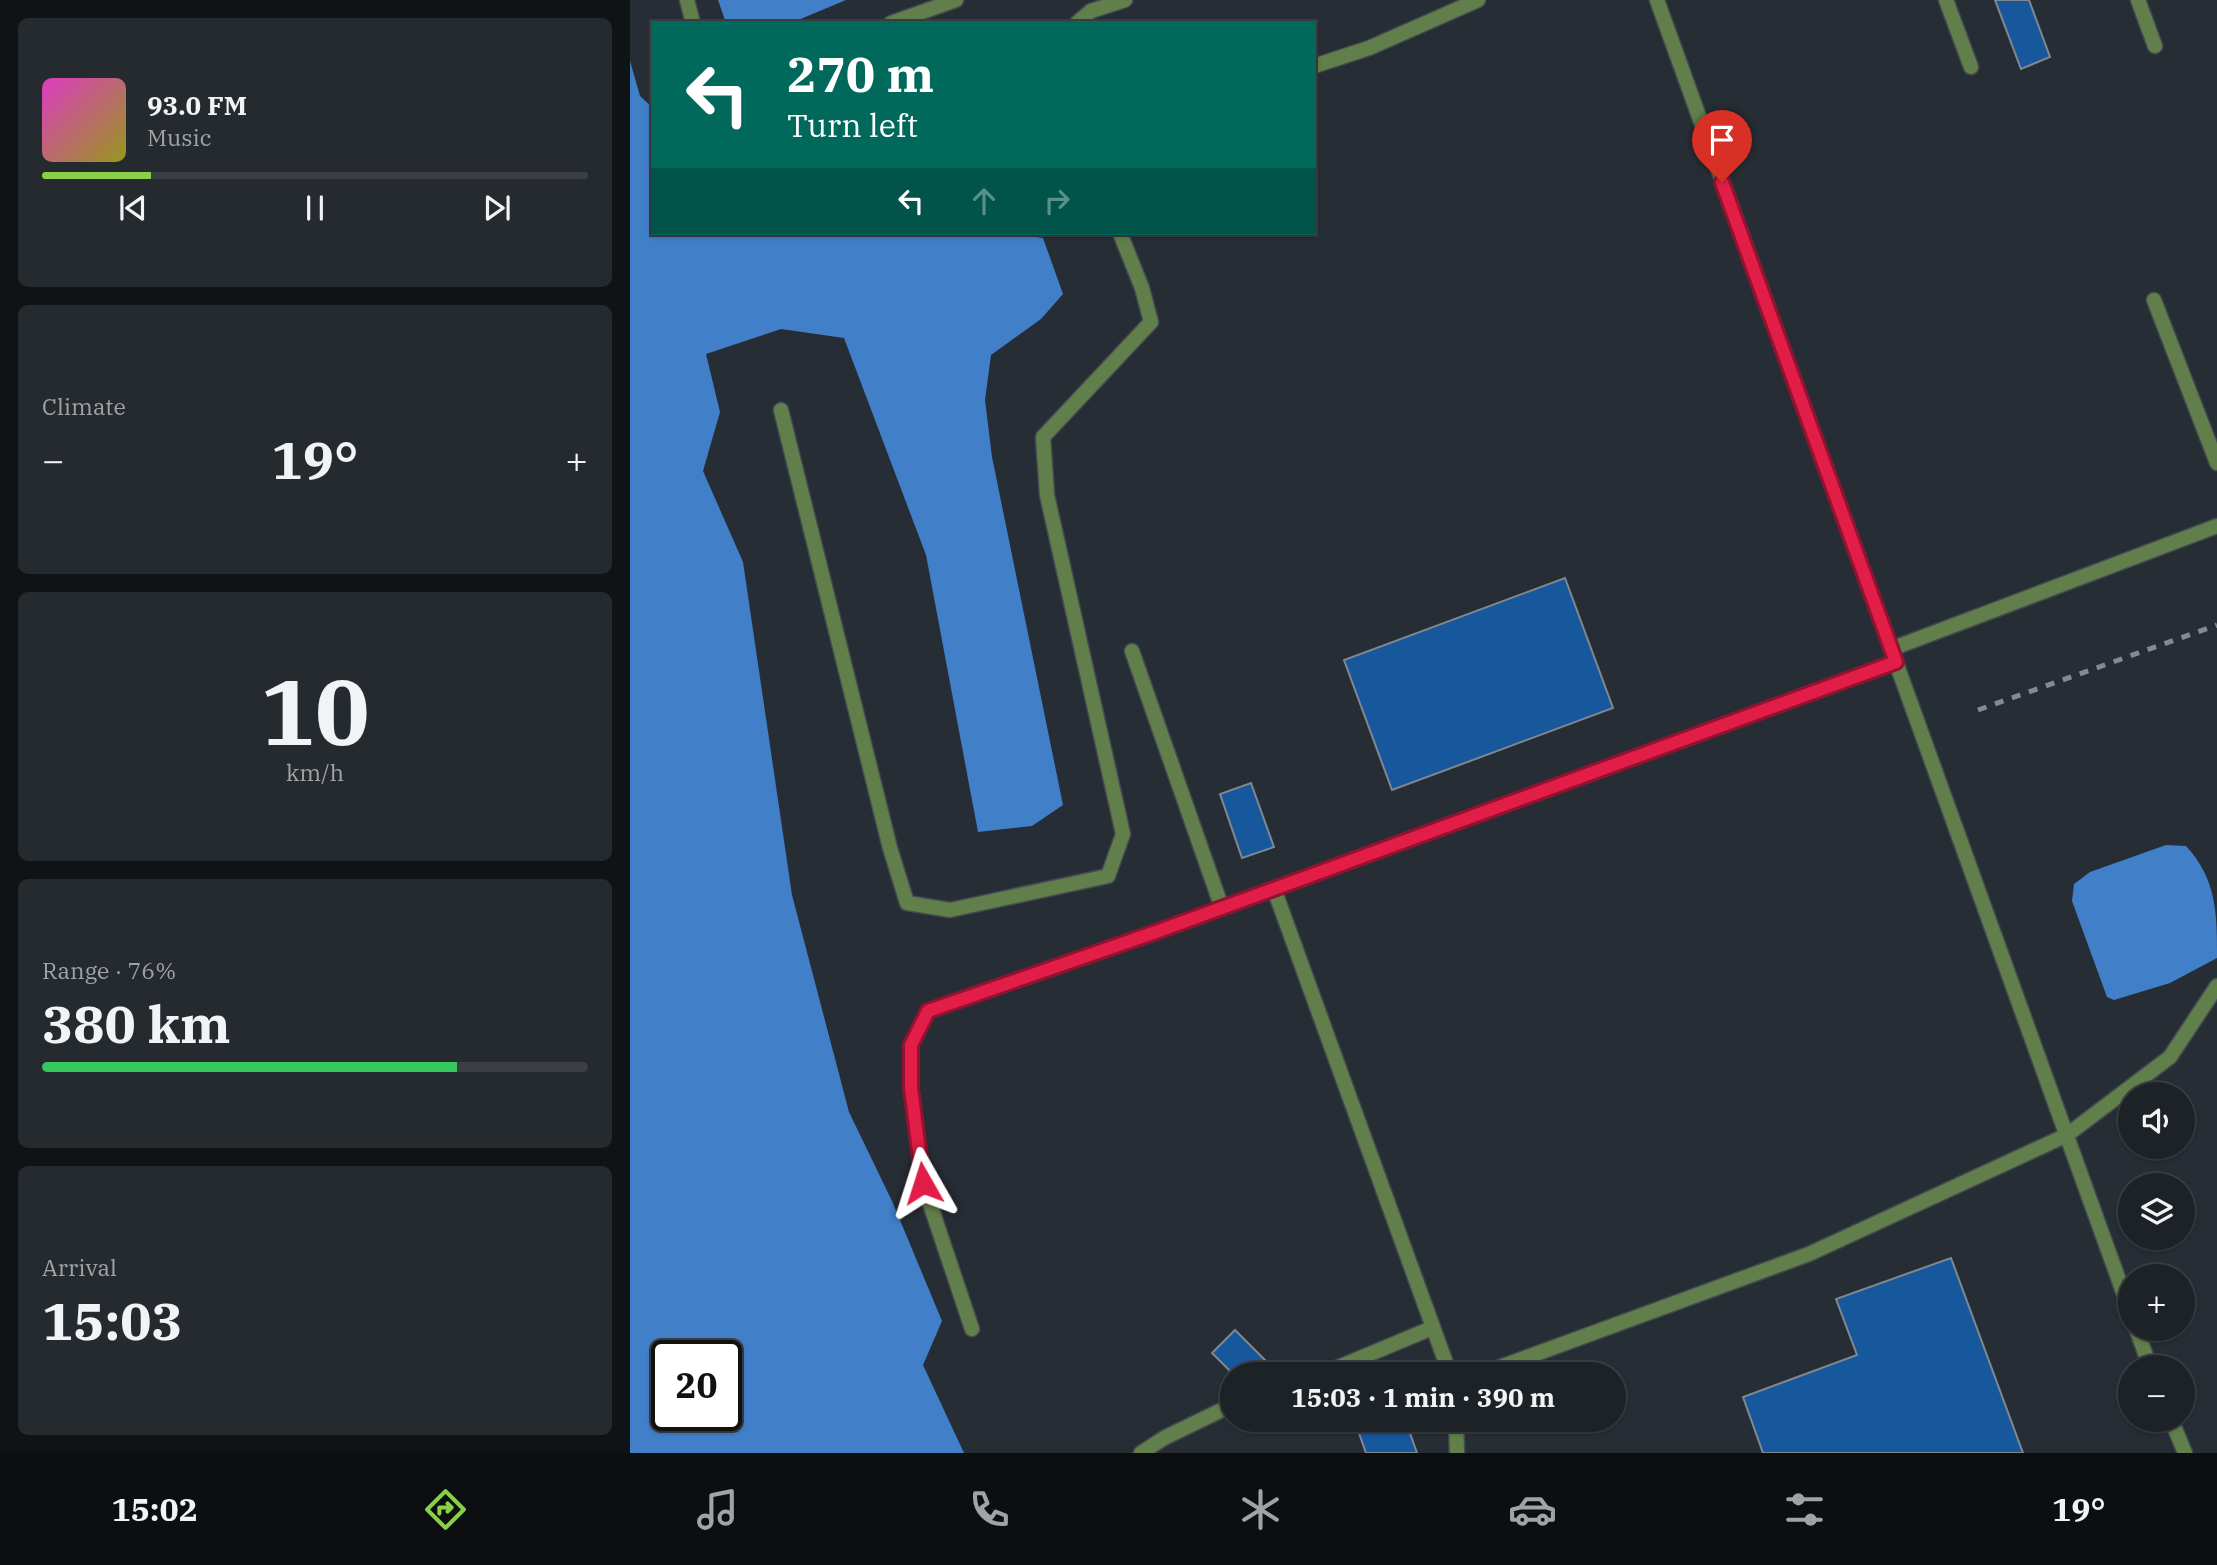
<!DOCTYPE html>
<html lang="en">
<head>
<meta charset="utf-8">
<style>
  body { margin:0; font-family:"IBM Plex Serif",serif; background:#252a2f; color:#f1f3f6; height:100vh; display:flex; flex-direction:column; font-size:26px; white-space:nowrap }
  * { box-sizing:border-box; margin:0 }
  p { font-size:23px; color:#a0a4a7 }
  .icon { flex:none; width:38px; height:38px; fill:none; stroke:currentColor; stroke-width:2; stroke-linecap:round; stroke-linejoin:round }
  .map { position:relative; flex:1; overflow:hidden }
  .side { display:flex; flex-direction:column; gap:18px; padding:18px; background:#101315; width:630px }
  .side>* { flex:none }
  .banner { position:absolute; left:21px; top:21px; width:665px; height:214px; border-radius:0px; box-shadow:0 2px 5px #0004,0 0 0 2px #3b3f44; background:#00695c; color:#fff; overflow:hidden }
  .buttons { position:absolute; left:1488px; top:1082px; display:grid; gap:14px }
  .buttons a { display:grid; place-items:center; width:77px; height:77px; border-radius:50%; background:#1d2227; box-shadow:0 2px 5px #0004,0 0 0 2px #3b3f44; font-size:35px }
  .speed { position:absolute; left:21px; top:1340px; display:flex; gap:14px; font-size:35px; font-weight:700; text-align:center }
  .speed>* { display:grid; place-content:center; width:91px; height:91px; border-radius:50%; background:#1d2227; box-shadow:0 2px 5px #0004,0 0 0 2px #3b3f44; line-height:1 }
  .speed .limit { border:4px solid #111; border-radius:10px; background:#fff; color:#111 }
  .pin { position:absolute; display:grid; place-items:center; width:60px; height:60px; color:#fff; margin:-72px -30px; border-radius:50% 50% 50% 0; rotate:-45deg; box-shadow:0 0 7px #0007 }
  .pin .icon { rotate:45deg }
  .me { position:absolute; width:77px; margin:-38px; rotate:354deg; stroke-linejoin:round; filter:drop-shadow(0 0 5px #0008) }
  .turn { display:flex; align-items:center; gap:24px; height:147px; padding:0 21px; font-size:32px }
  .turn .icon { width:91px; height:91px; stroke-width:2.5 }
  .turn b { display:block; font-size:49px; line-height:60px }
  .lanes { display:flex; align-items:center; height:66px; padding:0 21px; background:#0003; justify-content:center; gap:35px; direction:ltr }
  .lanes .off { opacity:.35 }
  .big { font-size:52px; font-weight:800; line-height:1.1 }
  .side .widget { flex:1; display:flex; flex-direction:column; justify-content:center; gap:10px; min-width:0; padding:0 24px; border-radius:10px; background:#252a2f }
  .side .dial { align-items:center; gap:0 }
  .dial b { font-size:91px; line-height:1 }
  .song { display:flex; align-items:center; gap:21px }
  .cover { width:84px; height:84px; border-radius:10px; background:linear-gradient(135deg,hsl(310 70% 55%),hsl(60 70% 35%)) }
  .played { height:7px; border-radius:4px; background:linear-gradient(90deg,#89cf48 20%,#3b3f44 20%) }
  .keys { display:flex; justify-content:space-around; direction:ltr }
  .heat { display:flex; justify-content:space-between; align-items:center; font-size:38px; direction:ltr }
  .charge { height:10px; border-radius:5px; background:linear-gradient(90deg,#34c759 76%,#3b3f44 0) }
  .trip { position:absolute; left:590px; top:1362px; width:406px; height:70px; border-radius:35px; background:#1d2227; box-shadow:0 2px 5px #0004,0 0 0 2px #3b3f44; font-weight:800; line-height:70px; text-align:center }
  .tab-bar { display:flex; height:112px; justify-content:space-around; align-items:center; background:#0c0e10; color:#a0a4a7 }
  .tab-bar .icon { width:49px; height:49px }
  .tab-bar .on { color:#89cf48 }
  .tab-bar b { font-size:32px; color:#f1f3f6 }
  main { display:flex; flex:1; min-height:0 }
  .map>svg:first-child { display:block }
</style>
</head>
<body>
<main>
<section class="side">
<div class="widget">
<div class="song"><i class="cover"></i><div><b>93.0 FM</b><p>Music</p></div></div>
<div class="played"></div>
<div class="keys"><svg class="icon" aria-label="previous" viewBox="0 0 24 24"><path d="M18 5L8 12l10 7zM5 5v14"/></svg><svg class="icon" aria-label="pause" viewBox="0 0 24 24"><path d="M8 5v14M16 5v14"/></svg><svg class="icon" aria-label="next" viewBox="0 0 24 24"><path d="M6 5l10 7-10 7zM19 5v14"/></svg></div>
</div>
<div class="widget"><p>Climate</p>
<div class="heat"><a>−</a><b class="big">19°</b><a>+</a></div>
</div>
<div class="widget dial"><b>10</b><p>km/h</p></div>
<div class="widget"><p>Range · 76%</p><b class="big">380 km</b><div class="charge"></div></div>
<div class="widget"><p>Arrival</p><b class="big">15:03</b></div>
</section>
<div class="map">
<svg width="1587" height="1453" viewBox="0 0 1587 1453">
  <rect width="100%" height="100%" fill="#272d34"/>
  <!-- water -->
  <g fill="#417fc8" fill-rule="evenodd">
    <polygon points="88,0 216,0 161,23 96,23"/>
    <path d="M0 61 10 96 23 108V233H383L413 238 433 294 411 319 361 355 355 400 362 457 433 805 402 826 348 832 296 555 214 338 151 329 76 354 90 412 73 471 113 562 162 895 219 1112 262 1201 312 1321 293 1365 334 1453H0ZM96 1356V1416H37V1356Z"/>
    <path d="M1536 845 1556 846C1587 879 1587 915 1587 958L1540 983 1484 1000 1477 997 1442 901 1444 884 1460 872Z"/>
  </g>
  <!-- building -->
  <g fill="#17589d" stroke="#808790" stroke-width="2">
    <polygon points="1365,0 1399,0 1420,57 1391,69"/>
    <polygon points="935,578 983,708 762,790 714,660"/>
    <polygon points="621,783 644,847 612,858 590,794"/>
    <polygon points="1321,1258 1393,1453 1133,1453 1113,1397 1227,1355 1206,1299"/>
    <polygon points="605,1330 637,1362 625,1374 603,1374 582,1353"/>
    <polygon points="724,1419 775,1419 787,1453 736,1453"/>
  </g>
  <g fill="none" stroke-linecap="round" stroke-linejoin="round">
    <!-- service casing -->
    <g stroke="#454b51" stroke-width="17">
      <g id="service">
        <polyline points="57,0 63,23"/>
        <polyline points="1027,0 1500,1311"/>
        <polyline points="1316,0 1341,67"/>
        <polyline points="1508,0 1525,46"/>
        <polyline points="261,23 326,0"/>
        <polyline points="447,23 461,11 495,0"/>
        <polyline points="684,66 739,48 848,0"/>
        <polyline points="1524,300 1587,463"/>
        <polyline points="151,410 260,848 277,903 320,910 478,876 493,834 417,495 413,437 521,322 512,288 490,233"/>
        <polyline points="1261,649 1587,526"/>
        <polyline points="502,651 592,908"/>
        <polyline points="644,889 820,1374"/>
        <polyline points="1506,1328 1520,1367"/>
        <polyline points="342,1329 293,1183 281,1088 281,1045 298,1011 523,933 1266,662"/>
        <polyline points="692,1374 802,1328"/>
        <polyline points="851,1374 1179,1254 1437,1135 1540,1057 1587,986"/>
        <polyline points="826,1419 827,1453"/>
        <polyline points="1541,1419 1555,1453"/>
        <polyline points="511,1453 534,1438 602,1405"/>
      </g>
    </g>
    <!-- service -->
    <use href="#service" stroke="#617f4a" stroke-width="14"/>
    <!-- rail -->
    <polyline stroke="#858a90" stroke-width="5" stroke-dasharray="9 9" stroke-linecap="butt" points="1348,710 1587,625"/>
  </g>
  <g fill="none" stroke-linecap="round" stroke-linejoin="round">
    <!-- route casing -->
    <g stroke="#92132f" stroke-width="18">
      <polyline id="route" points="293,1183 281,1088 281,1045 298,1011 523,933 1266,662 1092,182"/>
    </g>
    <!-- route -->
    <use href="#route" stroke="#e11d48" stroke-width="12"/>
  </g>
</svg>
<div class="buttons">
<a><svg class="icon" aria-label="sound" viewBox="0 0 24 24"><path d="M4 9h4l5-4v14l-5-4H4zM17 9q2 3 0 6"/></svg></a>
<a><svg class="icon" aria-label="layers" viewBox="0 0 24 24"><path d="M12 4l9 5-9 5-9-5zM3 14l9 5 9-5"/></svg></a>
<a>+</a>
<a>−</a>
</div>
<div class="speed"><div class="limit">20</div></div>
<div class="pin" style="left:1092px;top:182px;background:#d93025"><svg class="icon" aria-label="arrive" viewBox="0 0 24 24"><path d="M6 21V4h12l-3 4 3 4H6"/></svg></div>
<svg class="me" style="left:293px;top:1183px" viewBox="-20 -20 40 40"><path d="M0-17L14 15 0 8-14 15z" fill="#e11d48" stroke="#fff" stroke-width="4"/></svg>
<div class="trip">15:03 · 1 min · 390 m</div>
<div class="banner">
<div class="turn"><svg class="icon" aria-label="left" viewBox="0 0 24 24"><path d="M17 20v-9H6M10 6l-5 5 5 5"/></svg><div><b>270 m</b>Turn left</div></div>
<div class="lanes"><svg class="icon" aria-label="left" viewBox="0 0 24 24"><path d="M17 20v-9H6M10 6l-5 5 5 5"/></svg><svg class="icon off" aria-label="ahead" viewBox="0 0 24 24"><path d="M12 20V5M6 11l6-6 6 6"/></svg><svg class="icon off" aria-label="right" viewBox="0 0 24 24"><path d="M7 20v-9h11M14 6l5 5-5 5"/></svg></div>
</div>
</div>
</main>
<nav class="tab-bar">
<b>15:02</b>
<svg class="icon on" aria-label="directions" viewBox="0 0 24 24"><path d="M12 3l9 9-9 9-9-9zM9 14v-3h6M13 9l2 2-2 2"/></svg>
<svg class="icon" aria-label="music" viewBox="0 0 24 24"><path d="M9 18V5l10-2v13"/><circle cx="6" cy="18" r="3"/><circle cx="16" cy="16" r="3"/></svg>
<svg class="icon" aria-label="phone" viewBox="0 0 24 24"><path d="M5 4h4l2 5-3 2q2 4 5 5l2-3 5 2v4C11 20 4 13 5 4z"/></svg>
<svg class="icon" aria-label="climate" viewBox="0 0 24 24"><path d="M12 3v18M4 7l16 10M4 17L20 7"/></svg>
<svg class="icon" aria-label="car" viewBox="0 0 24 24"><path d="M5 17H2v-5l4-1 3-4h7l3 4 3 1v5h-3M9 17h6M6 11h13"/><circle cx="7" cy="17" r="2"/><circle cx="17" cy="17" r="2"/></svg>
<svg class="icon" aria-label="filters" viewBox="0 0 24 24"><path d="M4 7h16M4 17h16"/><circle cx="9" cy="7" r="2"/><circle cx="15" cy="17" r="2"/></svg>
<b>19°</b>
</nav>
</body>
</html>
